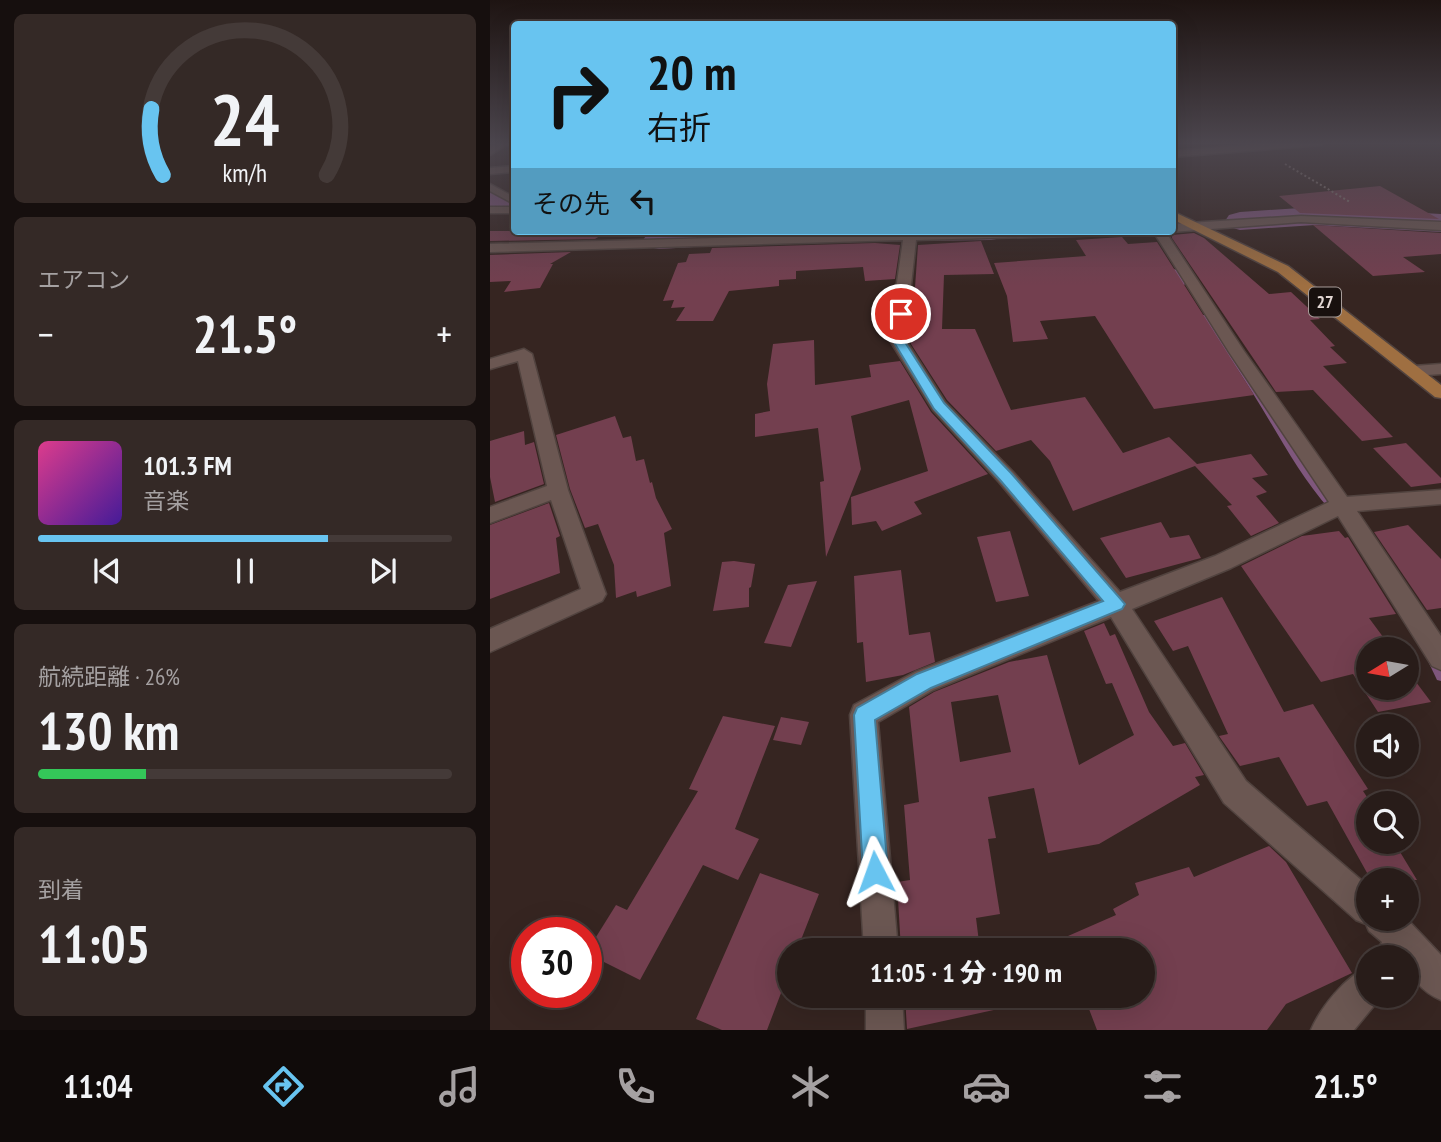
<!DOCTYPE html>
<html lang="ja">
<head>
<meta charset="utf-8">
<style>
  body { margin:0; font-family:"PT Sans Narrow","Noto Sans JP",sans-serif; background:#342926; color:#f1f3f6; height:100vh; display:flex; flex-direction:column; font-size:26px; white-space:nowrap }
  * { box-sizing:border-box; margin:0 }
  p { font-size:23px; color:#a5a1a2 }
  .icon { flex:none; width:38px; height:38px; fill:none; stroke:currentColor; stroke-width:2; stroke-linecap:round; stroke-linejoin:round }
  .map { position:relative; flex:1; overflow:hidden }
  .drawer { display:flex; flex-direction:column; gap:14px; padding:14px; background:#160f0e; width:490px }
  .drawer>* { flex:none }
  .guide { position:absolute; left:21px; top:21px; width:665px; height:214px; border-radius:7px; box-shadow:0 7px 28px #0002,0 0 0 2px #443a38; background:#68c4f0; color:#111; overflow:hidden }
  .needle { width:46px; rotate:259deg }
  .tools { position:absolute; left:866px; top:637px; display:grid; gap:14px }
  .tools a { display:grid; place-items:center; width:63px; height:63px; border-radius:50%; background:#281c19; box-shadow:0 7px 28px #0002,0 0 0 2px #443a38; font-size:35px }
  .speed { position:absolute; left:21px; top:917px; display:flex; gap:14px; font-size:35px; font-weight:700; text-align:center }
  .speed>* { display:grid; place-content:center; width:91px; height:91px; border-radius:50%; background:#281c19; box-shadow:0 7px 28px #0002,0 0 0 2px #443a38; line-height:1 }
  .speed .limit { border:10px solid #d22; background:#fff; color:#111 }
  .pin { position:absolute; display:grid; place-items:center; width:60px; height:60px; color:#fff; margin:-30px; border:4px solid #fff; border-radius:50%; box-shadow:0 2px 7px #0007 }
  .me { position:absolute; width:77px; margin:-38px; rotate:356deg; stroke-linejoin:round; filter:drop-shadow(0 0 5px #0008) }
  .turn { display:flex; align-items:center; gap:24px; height:147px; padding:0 21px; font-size:32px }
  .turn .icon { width:91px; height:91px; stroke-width:2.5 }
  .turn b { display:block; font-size:49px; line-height:60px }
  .then { display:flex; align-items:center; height:66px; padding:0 21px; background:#0003; gap:14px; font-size:26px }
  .big { font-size:52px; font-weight:800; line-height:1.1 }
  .drawer .card { flex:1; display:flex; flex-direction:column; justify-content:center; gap:10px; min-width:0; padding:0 24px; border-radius:10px; background:#342926 }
  .drawer .dial { align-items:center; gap:0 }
  .dial svg { height:182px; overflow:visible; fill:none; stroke:#443a38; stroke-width:7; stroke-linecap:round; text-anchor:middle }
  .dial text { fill:#f1f3f6; stroke:none }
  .song { display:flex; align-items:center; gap:21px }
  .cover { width:84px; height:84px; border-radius:10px; background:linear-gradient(135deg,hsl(330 70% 55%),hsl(260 70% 35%)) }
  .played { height:7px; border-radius:4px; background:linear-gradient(90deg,#68c4f0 70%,#443a38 70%) }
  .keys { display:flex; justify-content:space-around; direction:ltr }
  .heat { display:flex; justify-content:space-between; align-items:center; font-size:38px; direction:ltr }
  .charge { height:10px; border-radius:5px; background:linear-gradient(90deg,#34c759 26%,#443a38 0) }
  .trip { position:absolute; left:287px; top:938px; width:378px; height:70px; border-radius:35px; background:#281c19; box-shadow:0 7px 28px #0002,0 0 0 2px #443a38; font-weight:800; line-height:70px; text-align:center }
  .tabs { display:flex; height:112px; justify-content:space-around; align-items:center; background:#100b0a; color:#a5a1a2 }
  .tabs .icon { width:49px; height:49px }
  .tabs .active { color:#68c4f0 }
  .tabs b { font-size:32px; color:#f1f3f6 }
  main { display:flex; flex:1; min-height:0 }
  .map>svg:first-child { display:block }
</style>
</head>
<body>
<main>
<section class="drawer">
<div class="card dial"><svg viewBox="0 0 100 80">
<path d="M14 69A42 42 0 1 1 86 69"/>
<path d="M14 69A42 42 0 0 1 9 40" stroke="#68c4f0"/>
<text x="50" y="56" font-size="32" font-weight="700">24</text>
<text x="50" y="72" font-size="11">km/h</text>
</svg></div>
<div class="card"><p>エアコン</p>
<div class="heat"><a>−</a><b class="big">21.5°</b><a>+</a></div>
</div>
<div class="card">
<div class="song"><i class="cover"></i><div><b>101.3 FM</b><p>音楽</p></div></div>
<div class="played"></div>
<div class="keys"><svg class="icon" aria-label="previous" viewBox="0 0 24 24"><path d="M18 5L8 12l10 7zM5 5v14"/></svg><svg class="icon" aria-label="pause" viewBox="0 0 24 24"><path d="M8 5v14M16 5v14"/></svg><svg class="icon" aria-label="next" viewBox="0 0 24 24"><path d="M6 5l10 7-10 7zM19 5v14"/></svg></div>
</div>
<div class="card"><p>航続距離 · 26%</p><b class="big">130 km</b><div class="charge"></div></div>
<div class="card"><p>到着</p><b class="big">11:05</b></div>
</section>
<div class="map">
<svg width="951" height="1030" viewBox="0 0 951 1030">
  <rect width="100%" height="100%" fill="#362521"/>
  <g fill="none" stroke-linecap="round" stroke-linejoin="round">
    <!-- stream -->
    <g fill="#7f577d" fill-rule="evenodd">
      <polygon points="683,269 688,270 695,284 694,285 689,284 682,270"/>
      <path d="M712 315H716C733 340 752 365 769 391 794 431 816 472 848 508L849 510 848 512H842C809 476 788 433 762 392 746 366 728 341 711 316Z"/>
      <polygon points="942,654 946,656 951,665 951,681 947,680 937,659 938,656"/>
    </g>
    <!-- river -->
    <g fill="#7f577d" fill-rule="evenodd">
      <polygon points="0,187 24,196 24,210 17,211 0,206"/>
      <polygon points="825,207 951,214 951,232 825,225 750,230 739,227 735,221 739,215 750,212"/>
      <polygon points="167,231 516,231 512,238 501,240 272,243 169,249 158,247 153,240 158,233"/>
    </g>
  </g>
  <!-- building -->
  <g fill="#733f4f" fill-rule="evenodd">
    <polygon points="890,186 949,219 810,213 789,196"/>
    <polygon points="823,225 951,233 951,254 913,257 935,272 883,276"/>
    <polygon points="0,231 118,231 105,239 0,241"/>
    <polygon points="704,233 714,238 779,294 801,292 830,319 820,320 845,346 840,347 857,363 833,366 903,437 872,441 823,390 786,392 682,238 682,235"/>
    <polygon points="632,237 638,244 667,242 764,395 664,409 605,316 550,321 558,339 523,342 517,296 504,263 596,256 586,240"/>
    <polygon points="491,241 504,274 454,275 452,329 485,329 521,410 595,397 633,453 679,437 707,464 761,454 778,475 762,478 777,492 766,496 789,523 761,536 737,506 742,505 705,466 583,511 560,461 541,440 506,451 457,400 421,344 428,245"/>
    <polygon points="385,243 410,245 405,279 375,281 373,267 306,271 306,279 289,280 289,286 239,291 223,321 186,321 195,307 181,308 184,300 173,301 188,263 196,262 199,254 220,253 222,248"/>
    <polygon points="81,252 60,264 63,264 50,288 14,292 21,281 0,282 0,255"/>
    <polygon points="324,340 325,385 381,377 379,365 410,361 441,412 498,474 424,502 432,514 392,531 386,521 362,525 361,497 438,471 419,400 361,416 371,469 336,557 330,482 334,481 328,428 265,437 265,414 280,411 277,384 283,344"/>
    <polygon points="125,416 133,438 141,436 146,461 154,459 160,483 162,482 166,498 182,529 174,533 181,586 147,597 146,591 126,598 124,565 108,524 95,528 80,489 66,435"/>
    <polygon points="34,431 35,445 44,442 54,484 5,502 0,477 0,441"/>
    <polygon points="916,443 951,478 951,483 921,487 883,448"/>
    <polygon points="59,503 70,536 66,538 70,573 0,599 0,525"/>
    <polygon points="671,522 680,538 699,535 711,558 636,578 610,538"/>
    <polygon points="918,525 951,559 951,608 937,610 884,532"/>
    <polygon points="520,531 539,596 506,602 487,537"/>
    <polygon points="849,531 855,538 858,537 906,614 879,618 902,649 878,649 878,688 917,688 917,670 941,702 888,712 863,674 831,682 751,566 812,536"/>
    <polygon points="244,561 265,564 261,587 259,588 259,607 223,611 232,562"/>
    <polygon points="411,570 419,635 440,632 445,662 413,675 376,682 373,642 367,643 364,576"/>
    <polygon points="327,581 301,647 274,643 298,585"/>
    <polygon points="732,597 794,712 823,704 878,789 873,791 881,803 878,803 878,842 904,842 927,880 881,880 837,801 817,806 789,757 750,766 729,736 738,734 698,646 683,651 664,621"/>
    <path d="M614 623 620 636 625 634 659 712 683 746 695 743 714 775 705 777 710 785 609 844 558 853 544 788 498 797 506 838 498 839 510 914 486 918 490 950H411L407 882 420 880 414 805 429 802 419 707 444 692 519 662 557 655 589 765 644 735 622 683 616 684 594 631ZM508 695 521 752 470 762 461 702Z"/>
    <polygon points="233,716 285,726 245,829 269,839 248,880 213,865 150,980 96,953 126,905 137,910 208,791 199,789"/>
    <polygon points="291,717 319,722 311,745 283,740"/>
    <polygon points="779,846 796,862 862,973 796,1004 777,1030 607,1030 594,996 653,996 653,950 546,950 626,915 623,909 649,895 645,883 699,867 704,877"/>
    <polygon points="270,873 329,894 307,950 299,950 299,972 277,1030 232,1030 206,1019"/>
    <polygon points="415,996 521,996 522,1006 417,1029"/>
  </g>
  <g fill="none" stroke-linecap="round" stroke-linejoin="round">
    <!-- street casing -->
    <g stroke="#51433f" stroke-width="3">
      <g id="street">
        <polygon points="10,142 21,142 0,155 0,148"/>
        <polygon points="795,142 835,142 831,145 682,157 682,151"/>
        <polygon points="24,166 24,172 0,174 0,168"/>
        <polygon points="0,184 24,197 24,204 0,191"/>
        <polygon points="811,216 951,222 951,230 811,222 682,232 680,231 682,231 682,224"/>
        <path d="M489 231H626L620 235 426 240 415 339 455 402 523 472 630 592 725 556 839 502 739 352 663 231H675L754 351 857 497 951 490V504L867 511 951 636V670L942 666 848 516 741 568 642 609 756 781 878 886V919H917L951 955V1000C934 993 917 977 917 957H884L892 942 879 931 876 924 866 920 734 803 621 617 443 690 388 722 408 950H374L360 715 364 705 425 672 609 601 509 482 443 410 399 339 413 240 0 252V244Z"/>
        <polygon points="34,349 42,354 78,490 116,594 112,601 0,652 0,629 91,589 61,500 0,523 0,507 57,486 28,361 0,369 0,359"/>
        <polygon points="951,364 951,374 924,376 916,371 924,366"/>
        <path d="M878 967V996H892L864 1030H821C831 1007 855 977 878 967Z"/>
        <polygon points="376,996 412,996 414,1030 376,1030"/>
      </g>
    </g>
    <!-- secondary casing -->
    <g stroke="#51433f" stroke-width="3">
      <rect id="secondary" x="0" y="207" width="24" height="6"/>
    </g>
    <!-- primary casing -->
    <g stroke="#51433f" stroke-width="3">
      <polygon id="primary" points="682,211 798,266 951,385 951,398 945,397 788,272 682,219"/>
    </g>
    <!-- path -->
    <polyline stroke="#8b7d79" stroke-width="2" stroke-dasharray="2 2.5" stroke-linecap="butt" points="795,164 860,202"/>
    <!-- street -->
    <use href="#street" fill="#6b5752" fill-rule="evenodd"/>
    <!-- secondary -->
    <use href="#secondary" fill="#6b5752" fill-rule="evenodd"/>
    <!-- primary -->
    <use href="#primary" fill="#9f6f41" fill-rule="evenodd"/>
  </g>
  <!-- sky -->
  <linearGradient id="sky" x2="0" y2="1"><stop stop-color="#1e1412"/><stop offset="0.5" stop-color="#4c464e"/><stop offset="1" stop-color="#4c464e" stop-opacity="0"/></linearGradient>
  <rect width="951" height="286" fill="url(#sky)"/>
  <!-- route -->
  <polygon fill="#68c4f0" stroke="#447f9c" stroke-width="2" points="411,310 416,314 413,339 454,403 521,473 635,604 632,609 441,688 385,720 398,872 394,881 385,884 377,881 373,872 364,715 367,708 427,674 613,601 510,480 444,409 402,339 405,314"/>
  <g text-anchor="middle" stroke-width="7" stroke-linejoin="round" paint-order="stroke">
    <!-- shield labels -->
    <rect fill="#18100e" stroke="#a79c99" stroke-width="2" x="819" y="287.5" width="32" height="29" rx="5"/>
    <g font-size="18" font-weight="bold" fill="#e4d8d5">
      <text x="835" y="308">27</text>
    </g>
  </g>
</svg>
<div class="tools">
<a><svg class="needle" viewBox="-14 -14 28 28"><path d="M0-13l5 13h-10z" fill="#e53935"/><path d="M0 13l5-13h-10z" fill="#a5a1a2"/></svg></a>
<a><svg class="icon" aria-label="sound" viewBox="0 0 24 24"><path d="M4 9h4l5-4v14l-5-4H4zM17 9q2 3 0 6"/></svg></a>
<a><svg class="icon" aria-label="search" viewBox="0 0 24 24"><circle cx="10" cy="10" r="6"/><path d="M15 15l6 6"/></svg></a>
<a>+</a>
<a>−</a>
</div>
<div class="speed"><div class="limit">30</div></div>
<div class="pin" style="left:411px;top:314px;background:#d93025"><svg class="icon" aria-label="arrive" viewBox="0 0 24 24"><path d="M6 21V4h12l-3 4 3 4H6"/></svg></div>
<svg class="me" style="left:385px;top:872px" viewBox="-20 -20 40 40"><path d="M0-17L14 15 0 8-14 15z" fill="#68c4f0" stroke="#fff" stroke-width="4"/></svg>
<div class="trip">11:05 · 1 分 · 190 m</div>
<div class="guide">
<div class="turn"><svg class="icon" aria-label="right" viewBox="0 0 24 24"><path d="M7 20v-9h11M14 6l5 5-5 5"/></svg><div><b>20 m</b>右折</div></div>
<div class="then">その先<svg class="icon" aria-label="left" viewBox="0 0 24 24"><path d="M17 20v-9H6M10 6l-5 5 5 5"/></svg></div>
</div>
</div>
</main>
<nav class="tabs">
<b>11:04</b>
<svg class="icon active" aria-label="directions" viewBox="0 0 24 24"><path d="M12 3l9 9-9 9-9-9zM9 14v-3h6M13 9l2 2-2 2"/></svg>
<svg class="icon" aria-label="music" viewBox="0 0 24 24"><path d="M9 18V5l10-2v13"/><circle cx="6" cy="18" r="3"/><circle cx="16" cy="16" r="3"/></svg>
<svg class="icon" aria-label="phone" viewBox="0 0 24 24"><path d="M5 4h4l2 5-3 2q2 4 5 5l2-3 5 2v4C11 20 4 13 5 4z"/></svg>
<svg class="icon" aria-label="climate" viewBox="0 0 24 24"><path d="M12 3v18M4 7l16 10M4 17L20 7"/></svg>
<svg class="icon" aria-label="car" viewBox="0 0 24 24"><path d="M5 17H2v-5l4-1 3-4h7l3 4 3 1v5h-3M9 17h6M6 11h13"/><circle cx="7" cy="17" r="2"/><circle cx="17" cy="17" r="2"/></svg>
<svg class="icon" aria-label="filters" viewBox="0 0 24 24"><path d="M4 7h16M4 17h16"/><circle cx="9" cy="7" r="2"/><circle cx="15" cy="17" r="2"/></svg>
<b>21.5°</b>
</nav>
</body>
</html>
